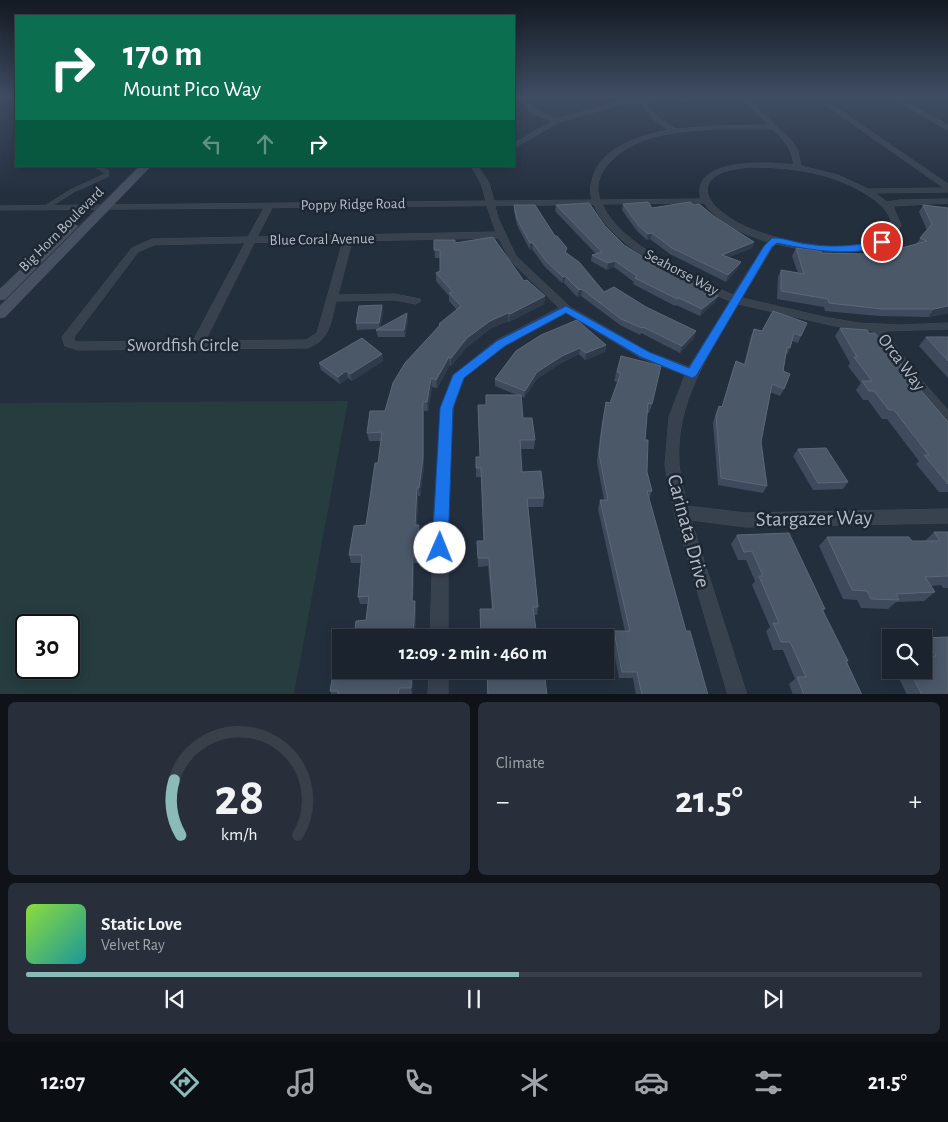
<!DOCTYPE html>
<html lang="en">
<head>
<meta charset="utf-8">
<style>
  body { margin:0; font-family:"Alegreya Sans",sans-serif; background:#282f3a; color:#f1f3f6; height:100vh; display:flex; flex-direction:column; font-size:19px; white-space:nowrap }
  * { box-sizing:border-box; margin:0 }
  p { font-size:16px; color:#a0a4aa }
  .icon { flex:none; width:28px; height:28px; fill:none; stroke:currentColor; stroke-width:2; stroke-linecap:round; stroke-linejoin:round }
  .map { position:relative; height:694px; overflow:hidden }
  .panel { display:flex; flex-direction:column; gap:8px; padding:8px; background:#0f1319; flex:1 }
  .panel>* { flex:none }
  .top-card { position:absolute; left:15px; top:15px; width:500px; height:152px; border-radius:0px; box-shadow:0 2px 12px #0003,0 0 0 1px #39404a; background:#0b6e4f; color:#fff; overflow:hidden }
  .fabs { position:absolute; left:882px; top:629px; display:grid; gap:10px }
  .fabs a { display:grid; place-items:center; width:50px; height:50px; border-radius:0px; background:#1b232e; box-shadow:0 2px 12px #0003,0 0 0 1px #39404a; font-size:25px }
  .speed { position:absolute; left:15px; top:614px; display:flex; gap:10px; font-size:25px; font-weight:700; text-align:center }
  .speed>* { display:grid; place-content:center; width:65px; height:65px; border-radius:50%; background:#1b232e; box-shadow:0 2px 12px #0003,0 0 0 1px #39404a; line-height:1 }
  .speed .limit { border:2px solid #111; border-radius:8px; background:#fff; color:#111 }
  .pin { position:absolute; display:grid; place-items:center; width:42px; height:42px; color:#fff; margin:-21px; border:2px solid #fff; border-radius:50%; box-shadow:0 1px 5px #0007 }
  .me { position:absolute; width:55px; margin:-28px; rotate:1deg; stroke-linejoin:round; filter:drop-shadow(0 0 4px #0008) }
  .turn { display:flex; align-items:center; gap:18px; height:105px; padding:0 25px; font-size:22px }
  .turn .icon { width:65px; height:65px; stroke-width:2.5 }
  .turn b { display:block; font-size:35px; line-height:42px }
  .lanes { display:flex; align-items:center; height:48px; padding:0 25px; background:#0003; justify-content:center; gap:25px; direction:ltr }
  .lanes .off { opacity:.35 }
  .big { font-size:38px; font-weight:700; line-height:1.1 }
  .panel .tile { flex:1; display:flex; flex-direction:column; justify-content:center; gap:8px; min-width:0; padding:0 18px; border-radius:8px; background:#282f3a }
  .panel .dial { align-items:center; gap:0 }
  .dial svg { height:130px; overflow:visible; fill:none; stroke:#39404a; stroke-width:7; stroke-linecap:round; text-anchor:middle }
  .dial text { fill:#f1f3f6; stroke:none }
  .song { display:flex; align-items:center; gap:15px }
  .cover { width:60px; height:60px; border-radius:8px; background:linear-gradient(135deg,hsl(90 70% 55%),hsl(180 70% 35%)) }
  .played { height:5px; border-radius:2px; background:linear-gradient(90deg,#8bbbb9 55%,#39404a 55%) }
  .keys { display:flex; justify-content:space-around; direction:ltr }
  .heat { display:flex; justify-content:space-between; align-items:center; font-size:28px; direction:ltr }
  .panel .tiles { flex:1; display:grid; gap:8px; grid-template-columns:1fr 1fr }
  .tile:last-child { grid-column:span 2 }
  .trip { position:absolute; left:332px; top:629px; width:282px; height:50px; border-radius:0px; background:#1b232e; box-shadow:0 2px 12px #0003,0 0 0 1px #39404a; font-weight:700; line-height:50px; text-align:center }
  .tab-bar { display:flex; height:80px; justify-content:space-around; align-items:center; background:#0b0e12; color:#a0a4aa }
  .tab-bar .icon { width:35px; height:35px }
  .tab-bar .active { color:#8bbbb9 }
  .tab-bar b { font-size:22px; color:#f1f3f6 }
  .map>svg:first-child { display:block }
</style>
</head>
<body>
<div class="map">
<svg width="948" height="695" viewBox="0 0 948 695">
  <rect width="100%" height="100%" fill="#242f3e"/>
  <!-- green -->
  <path fill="#263c3f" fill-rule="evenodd" d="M348 401 294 694H0V403ZM26 625H69V668H26Z"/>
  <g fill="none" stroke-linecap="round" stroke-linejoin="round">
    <!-- lane casing -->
    <g stroke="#414a57" stroke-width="4.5">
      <polyline id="lane" points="45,208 72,191 107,175 107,172 96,166"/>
    </g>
    <!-- street casing -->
    <g stroke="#414a57" stroke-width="1">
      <g id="street">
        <path d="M519 96H525L526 101 533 108 557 119 623 100H638L635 96H641L644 100 719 97 721 100 646 103 658 118 676 129 714 126 769 125 739 96H745L792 141 798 151 801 166 838 175 868 189 944 188 813 96H819L948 184V192L875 193 887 202 899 200 948 199V203L893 206 901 225C899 228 898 233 895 236 873 260 805 251 776 244L772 248 742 298 824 317 858 323 899 325 948 323V329L885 331 916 374 948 410V424L943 422 908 380 873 331 835 326 738 304C708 357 675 401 679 465 680 478 685 493 687 506L746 513 948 509V523L746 527 691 520 747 695H728L674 512 665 465 669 417 685 375 641 358 566 313 505 346 464 377 453 408 448 513V638H430L434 513 441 408 453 375 497 340 559 308 509 259 499 238 352 241 338 295 395 294 420 299 421 301 416 304 395 300 336 301C331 321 330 341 307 348L78 350 65 346 62 337 132 248 152 239 248 237 264 208 0 210V206L486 201 481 183 471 166H478L489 183 494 201 592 200C590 192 590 188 592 181 599 147 640 136 669 130L654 120 641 103 623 104 559 122 514 148V143L552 121C538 116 524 112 519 96ZM714 129H773C785 141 791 148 794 165 771 162 689 157 701 199L600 200C595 187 599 174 608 164 635 134 675 132 714 129ZM748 167C791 167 833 172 869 196 881 204 889 211 892 225 872 265 770 240 740 224 727 217 695 197 712 179 721 170 736 169 748 167ZM602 204 704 203C719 224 744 234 768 242L764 246 733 295C696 279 618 244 602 204ZM594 205C610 247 690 284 730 301L689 367 649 352 570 307 516 256 498 218 495 206ZM487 206 496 232 257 237 272 208ZM343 241 317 333 306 340 205 341 254 243ZM245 243 193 341 79 342 74 341V337L138 252 154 245Z"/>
        <polygon points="888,96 895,96 948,125 948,130"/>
        <polygon points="430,670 448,670 448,695 428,695"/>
      </g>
    </g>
    <!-- secondary casing -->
    <g stroke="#414a57" stroke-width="1">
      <g id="secondary">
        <polygon points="140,166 151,166 5,317 0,318 0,306"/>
        <polygon points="72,223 78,226 5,299 0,300 0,289 68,224"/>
      </g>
    </g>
    <!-- lane -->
    <use href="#lane" stroke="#38414e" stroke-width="4"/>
    <!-- street -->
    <use href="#street" fill="#38414e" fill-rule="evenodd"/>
    <!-- secondary -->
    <use href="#secondary" fill="#465061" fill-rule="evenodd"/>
  </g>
  <!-- wall -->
  <g fill="#3f4b5c">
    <polygon points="623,204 652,208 694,205 715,217 754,242 752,248 729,257 741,262 738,268 726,282 670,254 650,239 647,240 637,231 622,210"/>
    <polygon points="514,205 555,236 567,253 604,292 646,307 696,331 694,338 680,353 641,333 640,335 620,325 581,296 577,297 564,283 562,283 545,267 532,249 530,250 517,225 514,211"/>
    <polygon points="556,205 605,226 624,245 715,302 700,316 676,305 675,306 633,284 634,282 614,267 607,270 591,261 592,255 596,254 555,211"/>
    <polygon points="923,205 948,208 948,313 928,317 878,316 825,311 824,307 777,299 778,277 781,270 798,273 792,256 796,248 821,253 869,257 916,244 927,230 919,212"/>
    <polygon points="434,240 455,243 524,281 545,296 544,304 509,322 508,321 490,329 467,347 451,366 450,365 437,388 432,387 428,411 424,411 424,466 420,496 418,496 417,525 420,533 418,563 414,563 413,601 416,608 415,638 354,638 366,620 368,604 360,604 358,597 361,563 351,563 349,555 366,525 378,463 381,441 369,441 367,433 385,411 439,326 439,324 457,310 449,301 449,296 436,281 436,273 440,271 440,258 435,258"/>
    <polygon points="382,305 383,312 380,328 408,320 405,337 378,337 376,330 377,329 357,330 356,323"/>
    <polygon points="773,311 801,336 798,343 792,341 790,348 787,355 786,354 783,371 784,389 780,396 770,392 761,442 767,486 763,493 718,485 713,423 716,413 719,406 722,407 733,368 736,361 744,364 751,336 754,329 762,331"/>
    <polygon points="840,328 869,333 908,373 907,374 948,422 948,492 939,492 916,464 919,461 887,419 882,419 868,400 863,400 856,390 861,383 848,366 850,363 835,336"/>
    <polygon points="926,337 948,337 948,378 919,346"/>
    <polygon points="606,345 605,352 585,360 579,354 561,363 537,379 524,398 521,396 523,418 535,440 534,449 520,449 522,472 544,498 543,507 528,507 538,607 537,615 534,615 481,638 492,609 488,566 478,567 477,541 484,541 481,477 476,477 476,457 480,457 478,405 486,405 486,395 517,395 495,386 495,379 516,351"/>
    <polygon points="382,354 383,361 352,381 348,378 340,384 321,370 319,363"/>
    <polygon points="621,356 652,404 649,413 647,412 645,440 647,472 652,491 649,499 686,631 708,695 636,695 633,678 619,678 611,638 614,631 625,631 598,509 600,500 604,500 597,462 600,436 604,411 606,402 610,403 618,382 614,381"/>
    <polygon points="798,449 848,482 843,489 813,490 793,456"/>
    <polygon points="934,532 948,532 948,588 943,588 941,585 931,586 935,592 924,601 896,602 888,609 861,608 857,600 843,599 819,546 827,537 912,541 925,541"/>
    <polygon points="737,535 825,609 823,611 848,661 846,663 862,695 793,695 789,684 795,679 783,650 773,650 766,631 770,627 752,585 755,581 746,560 738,560 731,544"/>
    <polygon points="948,637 948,695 907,695 895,670 924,670 924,639 925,638"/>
    <polygon points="341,670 413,670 412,694 332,695 330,691"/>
    <polygon points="481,670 559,671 557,678 545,678 547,695 487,695 487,679 482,679"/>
  </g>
  <!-- shaded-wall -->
  <g fill="#2f3b4b">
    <polygon points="652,233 650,239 647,240 648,234"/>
    <polygon points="754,242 752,248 719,261 722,255"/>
    <polygon points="530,243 533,243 532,249 530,250"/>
    <polygon points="615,261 614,267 607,270 608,263"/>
    <polygon points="741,262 738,268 726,282 728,275"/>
    <polygon points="565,276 564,283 562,283 563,277"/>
    <polygon points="582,289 581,296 577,297 579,290"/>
    <polygon points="545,296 544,304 509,322 510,314"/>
    <polygon points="718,296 715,302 700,316 702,309"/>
    <polygon points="382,305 383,312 380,329 379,323"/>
    <polygon points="948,306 948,313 928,317 934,309"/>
    <polygon points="407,313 408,320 405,337 404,330"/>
    <polygon points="508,313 508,321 490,329 467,347 451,366 451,358 467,338 490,321"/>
    <polygon points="696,331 694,338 680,353 682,346"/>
    <polygon points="606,345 605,352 585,360 586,353"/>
    <polygon points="580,348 579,354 561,363 537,379 524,398 525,391 537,372 562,356"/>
    <polygon points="382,354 383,361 352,381 350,374"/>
    <polygon points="449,357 450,365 437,388 436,380"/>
    <polygon points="346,371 348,378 340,384 338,377"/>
    <polygon points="431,378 432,387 428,411 427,402"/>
    <polygon points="423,402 424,411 424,466 420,496 419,488"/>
    <polygon points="417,488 418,496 416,533 415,525"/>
    <polygon points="419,525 420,533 418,563 417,555"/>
    <polygon points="413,555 414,563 413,608 412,601"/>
    <polygon points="415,601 416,608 415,638 413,638"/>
    <polygon points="412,670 413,670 412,694 411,688"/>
  </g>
  <!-- building -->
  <g fill="#4b5868" stroke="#5c6777">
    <polygon points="648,202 652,208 690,202 694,205 699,204 715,217 754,242 722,255 741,262 728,275 672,248 652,233 648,234 638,225 623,204"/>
    <polygon points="589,203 605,226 624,245 665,271 718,296 702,309 679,298 677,299 635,278 637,276 615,261 608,263 592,255 602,252 556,205"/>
    <polygon points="514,205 535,205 555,236 557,236 567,248 565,252 579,262 604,292 614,287 646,307 696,331 682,346 643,327 642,328 621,319 582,289 579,290 565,276 563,277 546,261 533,243 530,243 517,219"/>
    <polygon points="923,205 948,208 948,306 934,309 882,309 829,303 828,299 781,291 781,270 804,274 796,248 821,251 821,253 865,254 869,257 927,241 920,238 932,224"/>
    <polygon points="493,237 524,281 527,280 545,296 510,314 508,313 490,321 467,338 451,358 449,357 436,380 431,378 427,402 423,402 423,458 419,488 417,488 415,525 419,525 417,555 413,555 412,601 415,601 413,638 354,638 356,621 366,620 369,596 358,597 362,555 349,555 354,526 366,525 375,463 378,463 382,432 367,433 370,411 385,411 393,383 405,363 440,325 439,324 461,306 449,293 453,292 436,273 440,271 440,250 434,250 434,240 455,240 455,243"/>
    <polygon points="382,305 379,323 356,323 359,306"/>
    <polygon points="773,311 807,323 801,336 794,333 790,348 787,347 783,371 790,374 784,389 772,384 761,442 767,486 721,478 716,416 719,406 722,407 736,361 745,365 754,329 762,331"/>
    <polygon points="407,313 404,330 376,330"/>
    <polygon points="577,320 606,345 586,353 580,348 562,356 537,372 525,391 495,379 516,351 541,335"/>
    <polygon points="840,328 867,330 869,333 875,333 908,373 906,373 948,422 948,484 924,455 929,455 894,410 889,410 874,391 869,391 862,381 872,381 854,357 857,357"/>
    <polygon points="926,337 948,337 948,361"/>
    <polygon points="362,338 382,354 350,374 346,371 338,377 319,363"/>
    <polygon points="621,356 661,366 652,404 648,403 645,440 648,440 647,472 652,491 647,491 686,631 690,631 708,695 642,695 637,672 622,672 614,631 630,631 600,500 608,500 599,454 602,428 606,402 610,403 621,373 617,372"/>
    <polygon points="486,395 521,395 523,418 532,418 535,440 520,440 522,472 541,471 544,498 527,498 538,607 533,607 536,630 554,630 555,638 481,638 480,609 493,609 489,558 478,558 477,541 484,541 481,468 476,468 476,457 480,457 478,405 486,405"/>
    <polygon points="826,448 848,482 818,483 798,449"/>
    <polygon points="934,532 948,532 948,576 925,577 935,592 896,594 899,600 871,599 867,591 852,590 827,537 909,537 912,541 940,541"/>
    <polygon points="789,533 825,609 822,609 848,661 846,661 862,695 804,695 797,677 806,677 790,642 781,642 773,623 779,623 759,576 763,576 752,551 744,552 737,535"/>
    <polygon points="948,637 948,695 922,695 909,670 924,670 924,656 936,656 925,638"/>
    <polygon points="341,667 341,670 412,670 411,688 399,688 398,695 338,695 338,691 330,691 334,668"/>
    <polygon points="482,670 559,670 559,671 544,671 547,695 488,695 487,672 482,672"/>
  </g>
  <!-- sky -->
  <linearGradient id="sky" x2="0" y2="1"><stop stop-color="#141a22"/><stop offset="0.5" stop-color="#3f4d63"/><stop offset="1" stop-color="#3f4d63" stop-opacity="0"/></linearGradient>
  <rect width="948" height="193" fill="url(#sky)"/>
  <!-- route -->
  <path fill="#1a73e8" stroke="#114b97" d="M772 238C783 237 796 243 807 244 833 248 857 246 882 240L886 242C863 260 804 249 777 243L772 247 696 376 692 378 641 357 566 313 505 346 464 378 453 408 448 548 446 554 440 556 434 554 432 548 440 408 453 375 497 341 566 306 649 352 689 368 764 246Z"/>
  <g text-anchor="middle" stroke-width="5" stroke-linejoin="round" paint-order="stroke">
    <!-- far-street labels -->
    <g font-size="15" fill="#b4bcc9" stroke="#1d2633">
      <text transform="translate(353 204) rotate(-1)" y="5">Poppy Ridge Road</text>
      <text transform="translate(61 229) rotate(-45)" y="5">Big Horn Boulevard</text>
      <text transform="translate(322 239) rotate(-1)" y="5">Blue Coral Avenue</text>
      <text transform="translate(682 272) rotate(28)" y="5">Seahorse Way</text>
    </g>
    <!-- street labels -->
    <g font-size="18" fill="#b4bcc9" stroke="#1d2633">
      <text x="183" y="351">Swordfish Circle</text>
      <text transform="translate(902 362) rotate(53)" y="6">Orca Way</text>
    </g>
    <!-- near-street labels -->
    <g font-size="21" fill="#b4bcc9" stroke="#1d2633">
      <text transform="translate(814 518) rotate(-1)" y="7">Stargazer Way</text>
      <text transform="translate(689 531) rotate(75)" y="7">Carinata Drive</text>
    </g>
  </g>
</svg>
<div class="fabs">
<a><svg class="icon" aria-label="search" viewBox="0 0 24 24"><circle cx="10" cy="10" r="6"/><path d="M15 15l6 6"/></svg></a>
</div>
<div class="speed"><div class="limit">30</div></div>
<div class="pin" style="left:882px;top:242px;background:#d93025"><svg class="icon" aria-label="arrive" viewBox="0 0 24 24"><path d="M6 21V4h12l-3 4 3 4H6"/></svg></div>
<svg class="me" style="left:440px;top:548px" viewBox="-20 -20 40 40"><circle r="19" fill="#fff"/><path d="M0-13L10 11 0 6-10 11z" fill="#1a73e8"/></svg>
<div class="trip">12:09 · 2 min · 460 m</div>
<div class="top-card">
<div class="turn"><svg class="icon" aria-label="right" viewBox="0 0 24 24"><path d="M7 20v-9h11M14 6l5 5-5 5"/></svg><div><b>170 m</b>Mount Pico Way</div></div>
<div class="lanes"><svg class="icon off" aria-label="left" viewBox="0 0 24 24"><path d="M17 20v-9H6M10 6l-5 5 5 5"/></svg><svg class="icon off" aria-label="ahead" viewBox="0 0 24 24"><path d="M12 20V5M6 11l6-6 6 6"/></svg><svg class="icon" aria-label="right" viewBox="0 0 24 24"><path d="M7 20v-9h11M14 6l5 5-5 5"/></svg></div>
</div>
</div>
<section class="panel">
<div class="tiles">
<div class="tile dial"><svg viewBox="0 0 100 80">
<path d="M14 69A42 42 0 1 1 86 69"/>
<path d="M14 69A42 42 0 0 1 10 35" stroke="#8bbbb9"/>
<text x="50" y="56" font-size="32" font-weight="700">28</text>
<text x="50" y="72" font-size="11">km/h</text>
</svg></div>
<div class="tile"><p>Climate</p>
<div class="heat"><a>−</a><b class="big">21.5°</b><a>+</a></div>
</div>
<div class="tile">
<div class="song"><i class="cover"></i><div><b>Static Love</b><p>Velvet Ray</p></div></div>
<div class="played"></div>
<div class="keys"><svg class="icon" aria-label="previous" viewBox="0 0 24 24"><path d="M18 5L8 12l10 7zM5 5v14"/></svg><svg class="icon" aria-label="pause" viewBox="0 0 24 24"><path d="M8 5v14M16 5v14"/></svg><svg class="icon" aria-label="next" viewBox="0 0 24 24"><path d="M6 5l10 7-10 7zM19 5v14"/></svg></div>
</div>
</div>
</section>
<nav class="tab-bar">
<b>12:07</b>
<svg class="icon active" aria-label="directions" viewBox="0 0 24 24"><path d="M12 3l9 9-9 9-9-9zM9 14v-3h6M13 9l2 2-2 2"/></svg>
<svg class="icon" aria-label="music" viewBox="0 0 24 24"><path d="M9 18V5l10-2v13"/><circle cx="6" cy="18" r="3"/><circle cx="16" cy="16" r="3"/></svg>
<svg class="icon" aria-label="phone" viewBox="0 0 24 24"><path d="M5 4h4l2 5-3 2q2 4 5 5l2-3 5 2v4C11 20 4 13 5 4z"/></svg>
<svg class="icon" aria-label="climate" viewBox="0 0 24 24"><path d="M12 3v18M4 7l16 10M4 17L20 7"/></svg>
<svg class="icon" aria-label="car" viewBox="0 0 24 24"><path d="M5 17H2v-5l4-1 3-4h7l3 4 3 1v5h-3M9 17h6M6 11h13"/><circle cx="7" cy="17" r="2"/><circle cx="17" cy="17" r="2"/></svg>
<svg class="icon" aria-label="filters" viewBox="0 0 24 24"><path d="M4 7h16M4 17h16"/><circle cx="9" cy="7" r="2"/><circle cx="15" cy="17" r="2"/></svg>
<b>21.5°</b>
</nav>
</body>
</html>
